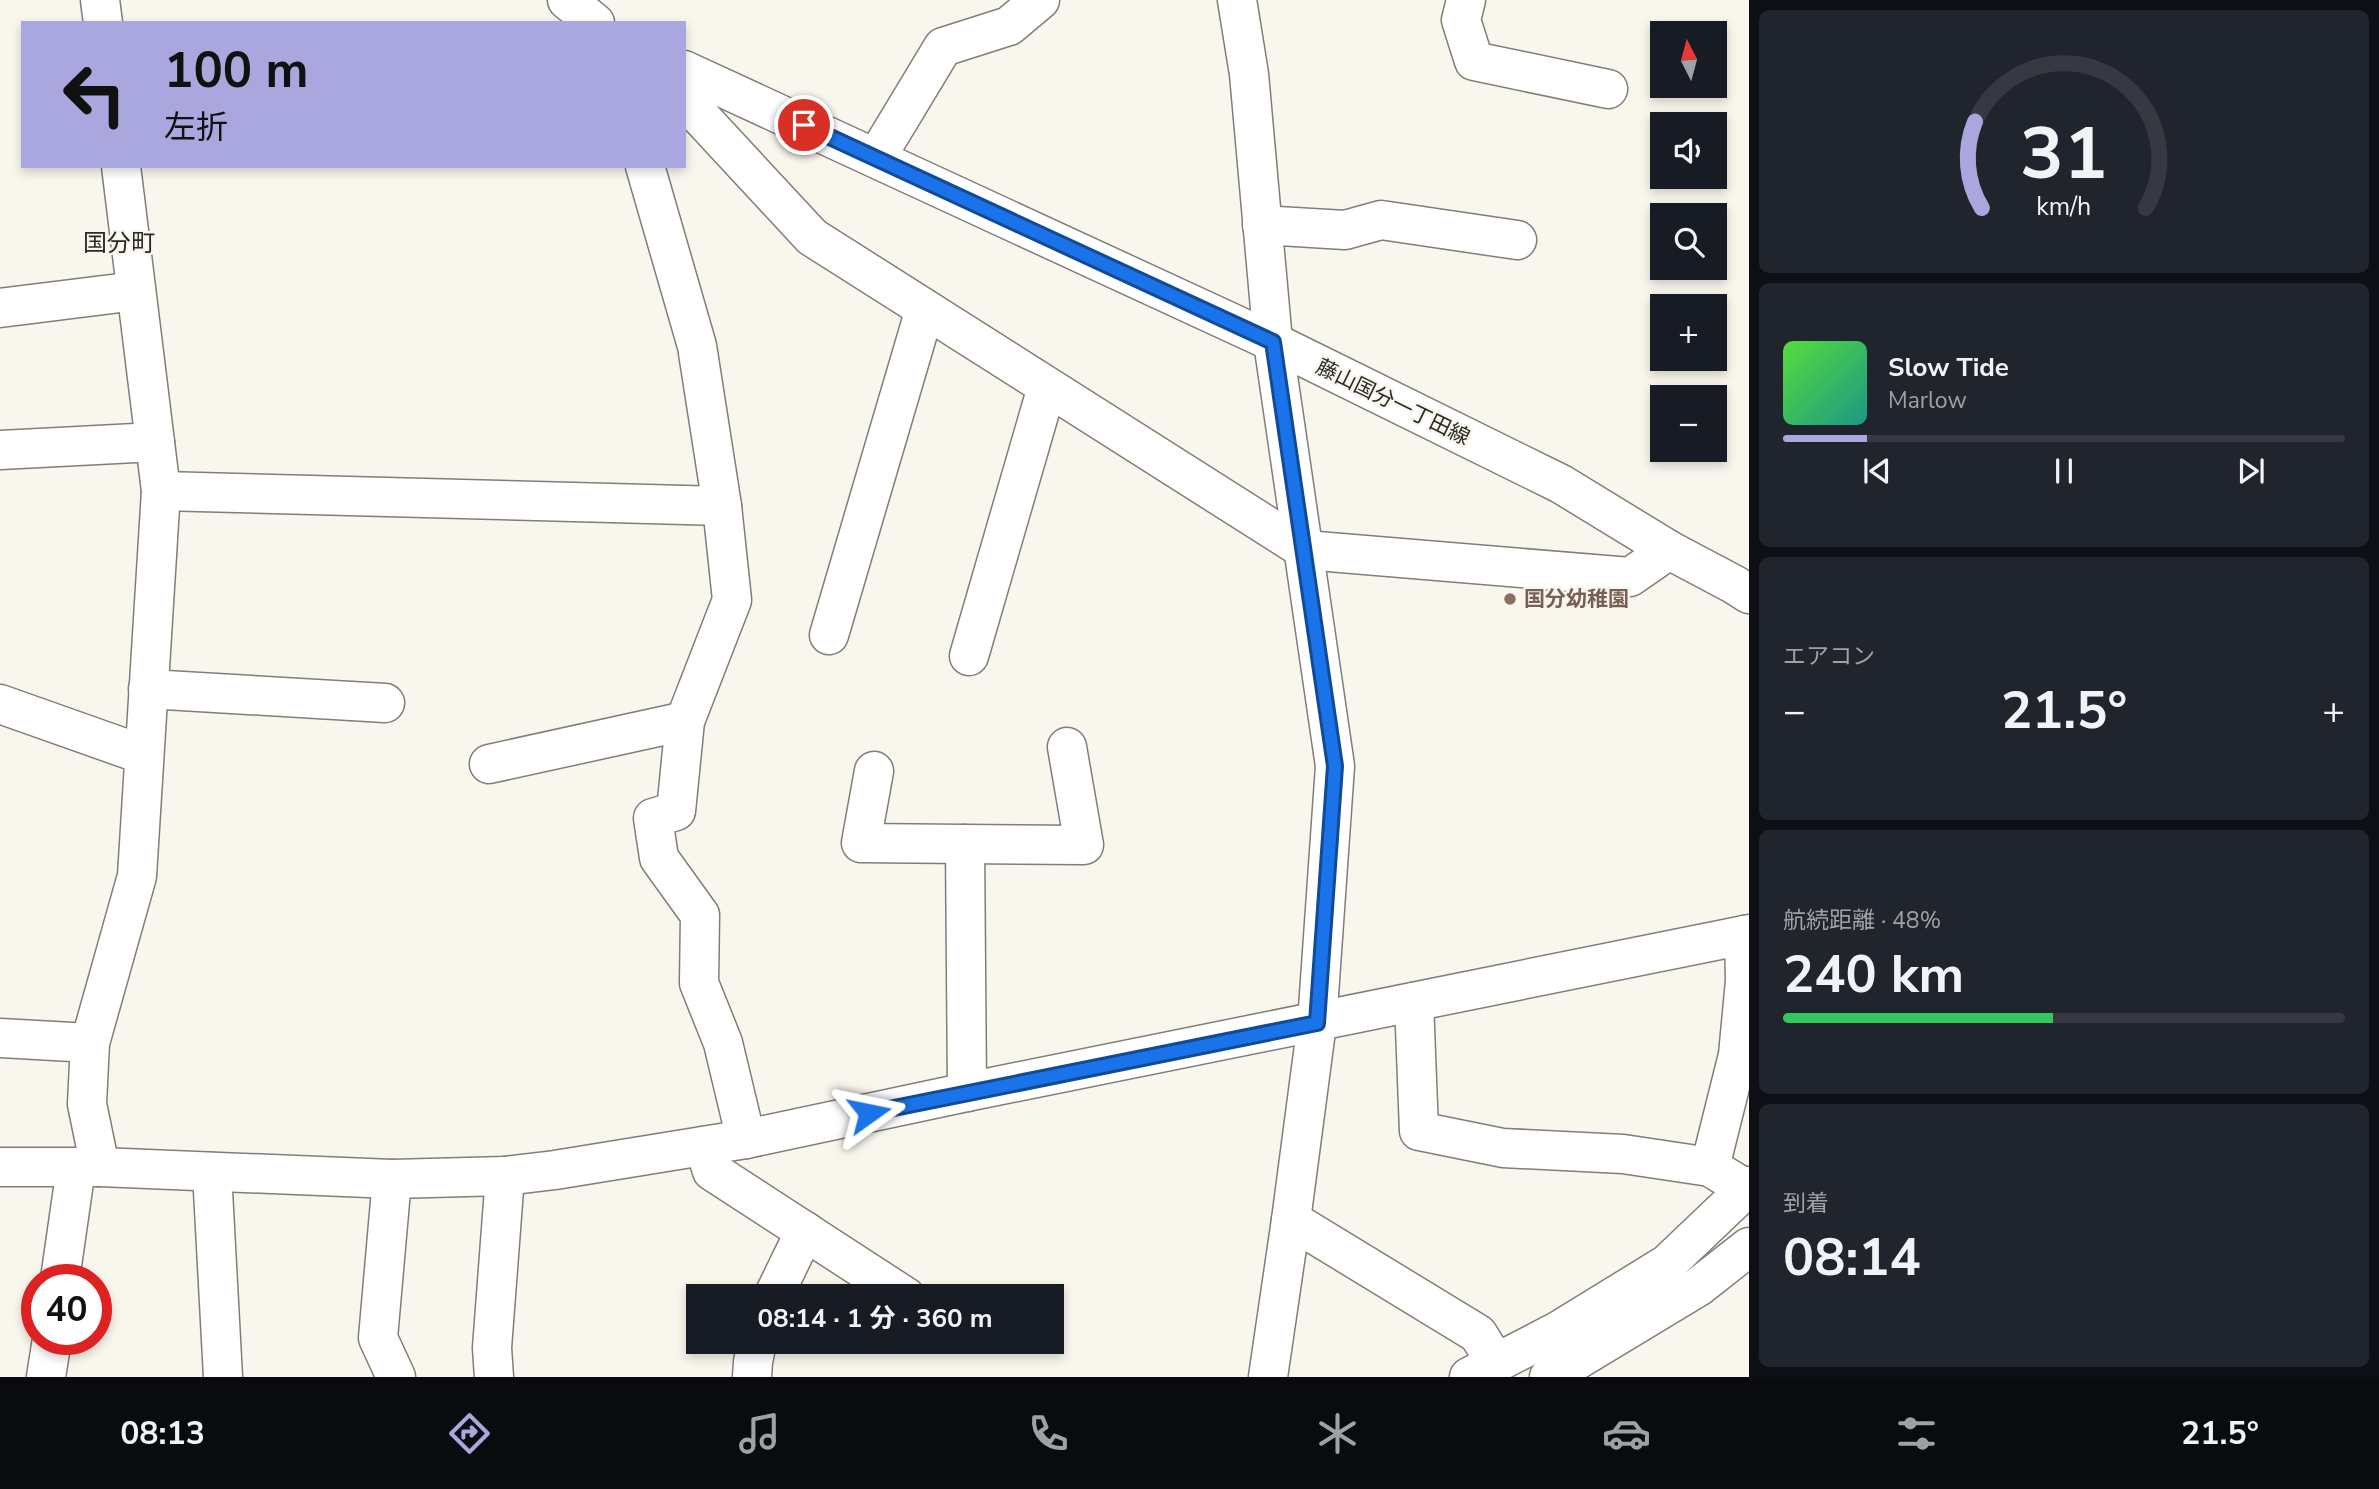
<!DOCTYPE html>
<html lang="ja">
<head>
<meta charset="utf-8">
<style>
  body { margin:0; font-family:"Nunito Sans","Noto Sans JP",sans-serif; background:#20242c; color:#f1f3f6; height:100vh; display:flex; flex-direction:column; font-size:26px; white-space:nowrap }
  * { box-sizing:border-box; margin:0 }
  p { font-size:23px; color:#9ea1a6 }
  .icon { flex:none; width:38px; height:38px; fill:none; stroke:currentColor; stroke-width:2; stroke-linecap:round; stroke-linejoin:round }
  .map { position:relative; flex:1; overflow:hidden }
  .panel { display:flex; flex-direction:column; gap:10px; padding:10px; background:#0d0f14; width:630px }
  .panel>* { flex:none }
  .hud { position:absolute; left:21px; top:21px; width:665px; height:147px; border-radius:0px; box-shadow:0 4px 10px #0003; background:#aaa6de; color:#111; overflow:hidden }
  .needle { width:46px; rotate:354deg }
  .buttons { position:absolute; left:1650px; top:21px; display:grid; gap:14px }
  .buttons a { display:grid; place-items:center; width:77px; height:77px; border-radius:0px; background:#171b24; box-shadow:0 4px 10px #0003; font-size:35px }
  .speed { position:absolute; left:21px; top:1264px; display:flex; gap:14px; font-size:35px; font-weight:700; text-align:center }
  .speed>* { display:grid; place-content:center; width:91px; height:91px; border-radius:50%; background:#171b24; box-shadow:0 4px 10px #0003; line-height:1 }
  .speed .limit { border:10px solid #d22; background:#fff; color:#111 }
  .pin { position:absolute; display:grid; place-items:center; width:60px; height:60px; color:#fff; margin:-30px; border:4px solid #fff; border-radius:50%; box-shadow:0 2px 7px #0007 }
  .me { position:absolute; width:77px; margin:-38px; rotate:78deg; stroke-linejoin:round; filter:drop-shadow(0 0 5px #0008) }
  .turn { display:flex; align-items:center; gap:24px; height:147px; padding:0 28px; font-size:32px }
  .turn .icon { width:91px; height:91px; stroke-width:2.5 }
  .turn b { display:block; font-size:49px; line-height:60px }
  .big { font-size:52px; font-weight:700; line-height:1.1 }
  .panel .widget { flex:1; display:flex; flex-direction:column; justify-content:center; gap:10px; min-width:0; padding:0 24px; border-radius:10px; background:#20242c }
  .panel .dial { align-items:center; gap:0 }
  .dial svg { height:182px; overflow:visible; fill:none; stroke:#363941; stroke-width:7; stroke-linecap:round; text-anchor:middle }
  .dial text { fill:#f1f3f6; stroke:none }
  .song { display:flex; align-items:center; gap:21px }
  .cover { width:84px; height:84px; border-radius:10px; background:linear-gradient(135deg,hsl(110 70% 55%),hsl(170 70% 35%)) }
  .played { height:7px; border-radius:4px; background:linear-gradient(90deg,#aaa6de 15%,#363941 15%) }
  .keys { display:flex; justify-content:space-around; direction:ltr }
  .heat { display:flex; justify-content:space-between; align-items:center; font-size:38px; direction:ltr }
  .charge { height:10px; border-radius:5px; background:linear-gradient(90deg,#34c759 48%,#363941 0) }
  .trip { position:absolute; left:686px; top:1284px; width:378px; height:70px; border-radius:0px; background:#171b24; box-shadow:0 4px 10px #0003; font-weight:700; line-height:70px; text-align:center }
  .dock { display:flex; height:112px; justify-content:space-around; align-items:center; background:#090b0e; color:#9ea1a6 }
  .dock .icon { width:49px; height:49px }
  .dock .selected { color:#aaa6de }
  .dock b { font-size:32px; color:#f1f3f6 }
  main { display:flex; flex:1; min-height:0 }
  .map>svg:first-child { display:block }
</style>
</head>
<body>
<main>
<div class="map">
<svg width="1749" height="1377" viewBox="0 0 1749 1377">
  <rect width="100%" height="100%" fill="#f9f7ed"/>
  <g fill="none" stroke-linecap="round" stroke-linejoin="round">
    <!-- minor casing -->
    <g stroke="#807e76" stroke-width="41">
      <g id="minor">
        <polyline points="100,0 103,23"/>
        <polyline points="1237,0 1249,74 1273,342 1335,766 1317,1023 1291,1220 1268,1377"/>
        <polyline points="1466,0 1461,20 1474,61 1608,89"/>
        <polyline points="684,99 812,237 1305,550 1630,577 1669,550"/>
        <polyline points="876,158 943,47 1009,26 1040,0"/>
        <polyline points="645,166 697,346 722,506 732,600 685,721 676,811 653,818 659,858 700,915 699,983 723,1043 746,1139"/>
        <polyline points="1262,225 1345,230 1381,220 1517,240"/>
        <polyline points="0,308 136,291"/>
        <polyline points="0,450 155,442"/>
        <polyline points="161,491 722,506"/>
        <polyline points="829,635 925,309"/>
        <polyline points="969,656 1047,387"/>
        <polyline points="148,689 385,703"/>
        <polyline points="0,704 144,755"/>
        <polyline points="489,764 685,721"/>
        <polyline points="874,771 861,843 1084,845 1067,747"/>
        <polyline points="965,844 967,1092"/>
        <polyline points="1414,1002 1419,1131 1503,1148 1623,1154 1710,1167 1746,1189"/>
        <polyline points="0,1038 90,1043"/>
        <polyline points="704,1146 712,1171 906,1297"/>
        <polyline points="0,1167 100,1167 392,1179 505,1176 555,1170 746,1139 967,1092 1749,934"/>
        <polyline points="100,1167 87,1104 90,1043 137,876 161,491 121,166"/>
        <polyline points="1710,1167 1738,1055 1745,981 1744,935"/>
        <polyline points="212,1172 223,1377"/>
        <polyline points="392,1179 378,1338 396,1377"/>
        <polyline points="1291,1220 1478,1334 1496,1363"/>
        <polyline points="60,1279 76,1168"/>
        <polyline points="773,1297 805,1231"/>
        <polyline points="46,1377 52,1339"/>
        <polyline points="494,1377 492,1348 505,1176"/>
        <polyline points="752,1377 753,1362 757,1342"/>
        <polyline points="1469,1377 1558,1331 1667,1264 1749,1186"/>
        <polyline points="1549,1377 1698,1287 1749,1247"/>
      </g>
    </g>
    <!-- major casing -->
    <g stroke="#807e76" stroke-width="41">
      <g id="major">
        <polyline points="567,0 595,23"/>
        <polyline points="684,70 1273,342 1561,484 1669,550 1735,585 1749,594"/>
      </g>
    </g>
    <!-- minor -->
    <use href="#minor" stroke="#fff" stroke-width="38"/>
    <!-- major -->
    <use href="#major" stroke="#fff" stroke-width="38"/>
  </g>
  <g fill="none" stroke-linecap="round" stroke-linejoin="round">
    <!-- route casing -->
    <g stroke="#114b97" stroke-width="18">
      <polyline id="route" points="804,125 1273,342 1335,766 1317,1023 869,1113"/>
    </g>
    <!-- route -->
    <use href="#route" stroke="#1a73e8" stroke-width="12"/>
  </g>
  <!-- markers -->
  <circle fill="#8d6e63" stroke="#f9f7ed" stroke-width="2.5" cx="1510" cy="599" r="7"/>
  <g text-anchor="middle" stroke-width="5" stroke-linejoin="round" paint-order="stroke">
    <!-- street labels -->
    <g font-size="21" fill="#2a2926" stroke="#f9f7ed">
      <text transform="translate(1393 402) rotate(26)" y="7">藤山国分一丁田線</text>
    </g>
    <!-- education labels -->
    <g font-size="21" font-weight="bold" fill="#785e54" stroke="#f9f7ed" text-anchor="start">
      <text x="1524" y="606">国分幼稚園</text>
    </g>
    <!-- quarter labels -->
    <g font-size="24" fill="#2a2926" stroke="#f9f7ed">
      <text x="119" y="251">国分町</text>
    </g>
  </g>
</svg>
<div class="buttons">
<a><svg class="needle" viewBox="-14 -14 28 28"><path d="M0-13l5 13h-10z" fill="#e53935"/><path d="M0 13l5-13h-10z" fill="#9ea1a6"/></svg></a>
<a><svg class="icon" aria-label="sound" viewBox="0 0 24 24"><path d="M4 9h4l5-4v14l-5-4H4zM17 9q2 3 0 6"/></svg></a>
<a><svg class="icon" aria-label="search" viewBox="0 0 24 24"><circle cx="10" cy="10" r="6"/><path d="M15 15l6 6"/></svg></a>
<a>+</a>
<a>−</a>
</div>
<div class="speed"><div class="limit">40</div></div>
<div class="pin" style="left:804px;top:125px;background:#d93025"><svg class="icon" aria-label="arrive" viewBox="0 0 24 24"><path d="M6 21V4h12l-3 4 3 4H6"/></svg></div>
<svg class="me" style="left:869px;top:1113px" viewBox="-20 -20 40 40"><path d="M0-17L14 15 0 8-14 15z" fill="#1a73e8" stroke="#fff" stroke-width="4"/></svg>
<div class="trip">08:14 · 1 分 · 360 m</div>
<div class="hud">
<div class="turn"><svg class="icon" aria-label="left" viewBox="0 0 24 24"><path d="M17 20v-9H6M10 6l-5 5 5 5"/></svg><div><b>100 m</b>左折</div></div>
</div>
</div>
<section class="panel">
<div class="widget dial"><svg viewBox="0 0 100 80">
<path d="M14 69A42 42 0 1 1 86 69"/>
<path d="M14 69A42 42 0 0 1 11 31" stroke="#aaa6de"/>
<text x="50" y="56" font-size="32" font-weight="700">31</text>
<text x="50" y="72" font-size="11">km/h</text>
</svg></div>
<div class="widget">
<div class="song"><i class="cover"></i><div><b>Slow Tide</b><p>Marlow</p></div></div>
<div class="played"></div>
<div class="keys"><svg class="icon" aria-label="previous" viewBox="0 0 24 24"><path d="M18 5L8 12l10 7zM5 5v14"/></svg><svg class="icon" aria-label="pause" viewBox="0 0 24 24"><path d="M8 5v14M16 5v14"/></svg><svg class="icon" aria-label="next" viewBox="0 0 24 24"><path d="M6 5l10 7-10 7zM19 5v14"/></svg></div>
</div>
<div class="widget"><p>エアコン</p>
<div class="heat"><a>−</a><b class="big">21.5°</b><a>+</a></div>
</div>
<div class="widget"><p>航続距離 · 48%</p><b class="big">240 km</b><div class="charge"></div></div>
<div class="widget"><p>到着</p><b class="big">08:14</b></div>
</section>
</main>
<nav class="dock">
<b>08:13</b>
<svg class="icon selected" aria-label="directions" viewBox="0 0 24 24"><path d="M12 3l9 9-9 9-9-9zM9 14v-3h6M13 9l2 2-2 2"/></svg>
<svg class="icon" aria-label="music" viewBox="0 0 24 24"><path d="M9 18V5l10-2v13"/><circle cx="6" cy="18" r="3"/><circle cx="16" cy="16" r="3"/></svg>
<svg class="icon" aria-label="phone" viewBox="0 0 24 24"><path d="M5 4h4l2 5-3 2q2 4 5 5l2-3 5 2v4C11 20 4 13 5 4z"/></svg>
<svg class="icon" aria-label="climate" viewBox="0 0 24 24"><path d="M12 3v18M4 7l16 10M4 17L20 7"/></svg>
<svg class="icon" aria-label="car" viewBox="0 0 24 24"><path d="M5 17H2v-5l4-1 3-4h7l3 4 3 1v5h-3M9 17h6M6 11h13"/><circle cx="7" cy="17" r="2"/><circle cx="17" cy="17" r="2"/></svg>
<svg class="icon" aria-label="filters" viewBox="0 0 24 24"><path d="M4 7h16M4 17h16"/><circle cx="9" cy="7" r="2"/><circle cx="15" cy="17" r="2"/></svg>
<b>21.5°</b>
</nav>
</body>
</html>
